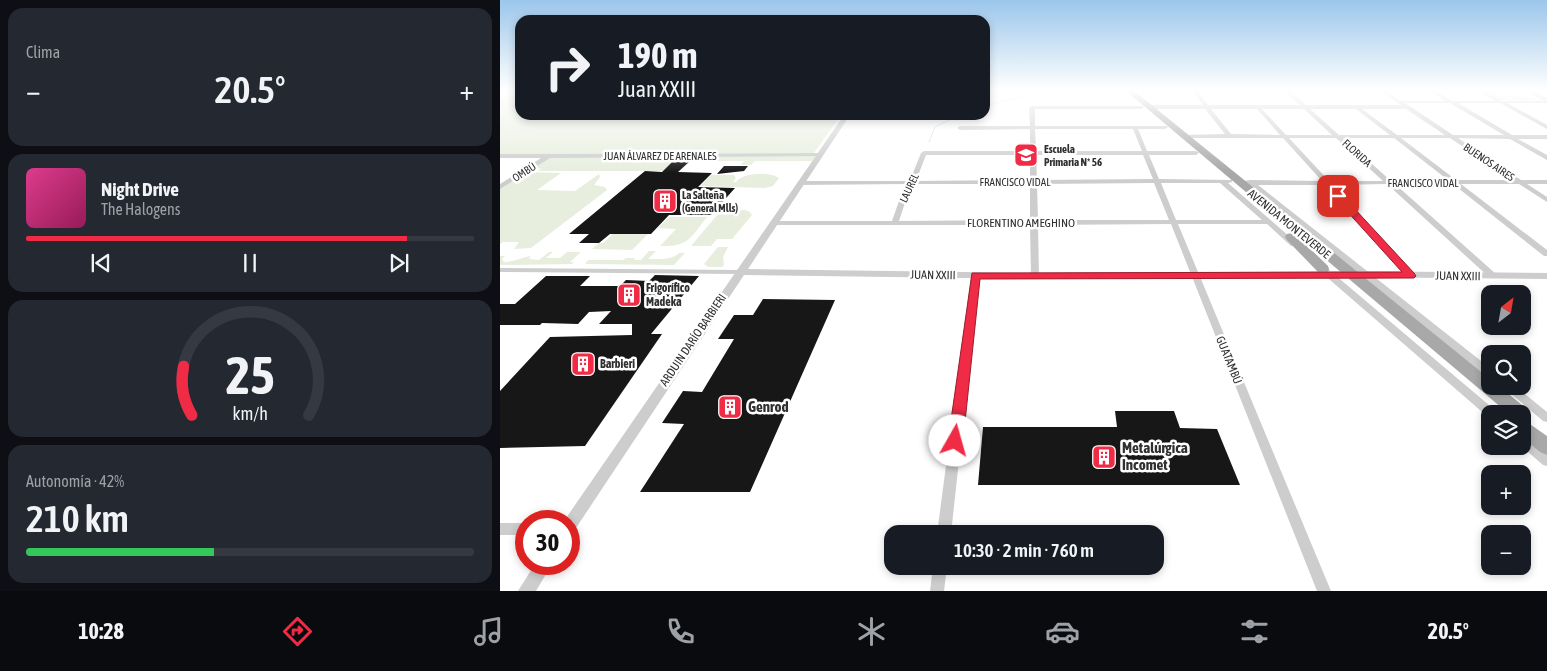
<!DOCTYPE html>
<html lang="es">
<head>
<meta charset="utf-8">
<style>
  body { margin:0; font-family:"Asap Condensed",sans-serif; background:#242831; color:#f1f3f6; height:100vh; display:flex; flex-direction:column; font-size:19px; white-space:nowrap }
  * { box-sizing:border-box; margin:0 }
  p { font-size:16px; color:#9ea1a6 }
  .icon { flex:none; width:28px; height:28px; fill:none; stroke:currentColor; stroke-width:2; stroke-linecap:round; stroke-linejoin:round }
  .map { position:relative; flex:1; overflow:hidden }
  .details { display:flex; flex-direction:column; gap:8px; padding:8px; background:#0d0f14; width:500px }
  .details>* { flex:none }
  .guide { position:absolute; left:15px; top:15px; width:475px; height:105px; border-radius:15px; box-shadow:0 2px 8px #0003; background:#171b24; color:#f1f3f6; overflow:hidden }
  .needle { width:32px; rotate:31deg }
  .tools { position:absolute; left:981px; top:285px; display:grid; gap:10px }
  .tools a { display:grid; place-items:center; width:50px; height:50px; border-radius:10px; background:#171b24; box-shadow:0 2px 8px #0003; font-size:25px }
  .speed { position:absolute; left:15px; top:510px; display:flex; gap:10px; font-size:25px; font-weight:700; text-align:center }
  .speed>* { display:grid; place-content:center; width:65px; height:65px; border-radius:50%; background:#171b24; box-shadow:0 2px 8px #0003; line-height:1 }
  .speed .limit { border:8px solid #d22; background:#fff; color:#111 }
  .pin { position:absolute; display:grid; place-items:center; width:42px; height:42px; color:#fff; margin:-21px; border-radius:10px; box-shadow:0 2px 8px #0006 }
  .me { position:absolute; width:55px; margin:-28px; rotate:7deg; stroke-linejoin:round; filter:drop-shadow(0 0 4px #0008) }
  .turn { display:flex; align-items:center; gap:18px; height:105px; padding:0 20px; font-size:22px }
  .turn .icon { width:65px; height:65px; stroke-width:2.5 }
  .turn b { display:block; font-size:35px; line-height:42px }
  .big { font-size:38px; font-weight:600; line-height:1.1 }
  .details .card { flex:1; display:flex; flex-direction:column; justify-content:center; gap:8px; min-width:0; padding:0 18px; border-radius:15px; background:#242831 }
  .details .dial { align-items:center; gap:0 }
  .dial svg { height:130px; overflow:visible; fill:none; stroke:#363941; stroke-width:7; stroke-linecap:round; text-anchor:middle }
  .dial text { fill:#f1f3f6; stroke:none }
  .song { display:flex; align-items:center; gap:15px }
  .cover { width:60px; height:60px; border-radius:8px; background:linear-gradient(135deg,hsl(330 70% 55%),hsl(330 70% 35%)) }
  .played { height:5px; border-radius:2px; background:linear-gradient(90deg,#ef2b45 85%,#363941 85%) }
  .keys { display:flex; justify-content:space-around; direction:ltr }
  .heat { display:flex; justify-content:space-between; align-items:center; font-size:28px; direction:ltr }
  .charge { height:8px; border-radius:4px; background:linear-gradient(90deg,#34c759 42%,#363941 0) }
  .trip { position:absolute; left:384px; top:525px; width:280px; height:50px; border-radius:15px; background:#171b24; box-shadow:0 2px 8px #0003; font-weight:600; line-height:50px; text-align:center }
  .tab-bar { display:flex; height:80px; justify-content:space-around; align-items:center; background:#090b0e; color:#9ea1a6 }
  .tab-bar .icon { width:35px; height:35px }
  .tab-bar .current { color:#ef2b45 }
  .tab-bar b { font-size:22px; color:#f1f3f6 }
  main { display:flex; flex:1; min-height:0 }
  .map>svg:first-child { display:block }
</style>
</head>
<body>
<main>
<section class="details">
<div class="card"><p>Clima</p>
<div class="heat"><a>−</a><b class="big">20.5°</b><a>+</a></div>
</div>
<div class="card">
<div class="song"><i class="cover"></i><div><b>Night Drive</b><p>The Halogens</p></div></div>
<div class="played"></div>
<div class="keys"><svg class="icon" aria-label="previous" viewBox="0 0 24 24"><path d="M18 5L8 12l10 7zM5 5v14"/></svg><svg class="icon" aria-label="pause" viewBox="0 0 24 24"><path d="M8 5v14M16 5v14"/></svg><svg class="icon" aria-label="next" viewBox="0 0 24 24"><path d="M6 5l10 7-10 7zM19 5v14"/></svg></div>
</div>
<div class="card dial"><svg viewBox="0 0 100 80">
<path d="M14 69A42 42 0 1 1 86 69"/>
<path d="M14 69A42 42 0 0 1 9 39" stroke="#ef2b45"/>
<text x="50" y="56" font-size="32" font-weight="700">25</text>
<text x="50" y="72" font-size="11">km/h</text>
</svg></div>
<div class="card"><p>Autonomía · 42%</p><b class="big">210 km</b><div class="charge"></div></div>
</section>
<div class="map">
<svg width="1047" height="591" viewBox="0 0 1047 591">
  <rect width="100%" height="100%" fill="#fff"/>
  <!-- green -->
  <g fill="#e7eede">
    <polygon points="10,90 20,90 20,115 341,115 314,153 0,154 0,95"/>
    <polygon points="982,90 1001,90 1045,101 1000,100"/>
    <polygon points="49,156 316,156 312,161 255,161 251,165 241,165 244,161 172,161 165,169 174,171 38,171 42,168 26,172"/>
    <polygon points="23,172 61,173 37,190 75,191 99,174 100,177 94,185 105,187 107,190 31,248 14,249 19,242 3,242 0,244 0,187"/>
    <path d="M211 175H234L236 178 233 182H236C242 173 269 171 279 178L273 186 265 188 200 186Z"/>
    <polygon points="245,210 250,212 252,215 232,239 217,239 211,246 191,246 218,214 226,211"/>
    <path d="M169 217H207C190 238 189 247 160 246L176 229 158 228Z"/>
    <polygon points="113,234 148,234 132,250 92,249 99,243 103,243"/>
    <polygon points="218,247 228,247 223,257 224,265 222,267 208,267 204,264"/>
    <path d="M149 251H156L148 259C159 259 172 260 179 253H185L174 265 85 264 88 260H123L126 258H135L134 260H141Z"/>
    <path d="M49 252H53L46 258H60L67 252H81L70 262H74L72 264 0 265V256H5L2 259 4 262C14 262 22 257 31 256L29 259 39 260Z"/>
  </g>
  <g fill="none" stroke-linecap="round" stroke-linejoin="round">
    <!-- stream -->
    <g stroke="#c9e2ef" stroke-width="1">
      <polyline points="485,105 554,90"/>
      <polyline points="429,142 435,127 459,115"/>
    </g>
  </g>
  <!-- building -->
  <g fill="#171717">
    <polygon points="172,162 189,162 178,172 212,173 198,187 235,188 211,215 169,215 151,234 110,234 99,243 79,243 89,234 69,234 145,171 162,172"/>
    <polygon points="224,166 248,166 244,171 217,174"/>
    <polygon points="155,275 199,276 151,334 162,334 85,446 0,448 0,391 50,337 132,335 132,324 99,324 111,311 89,312 78,324 42,323 40,325 0,325 0,304 15,304 46,276 90,276 80,286 120,286 126,280 149,281"/>
    <polygon points="263,299 335,300 250,492 140,492 184,424 162,423 183,391 202,392 234,339 218,339 234,315 253,315"/>
    <polygon points="615,411 674,411 680,428 717,429 740,485 478,485 483,427 617,427"/>
  </g>
  <g fill="none" stroke-linecap="round" stroke-linejoin="round">
    <!-- minor -->
    <g fill="#cdcdcd" fill-rule="evenodd">
      <path d="M692 90H842L791 92 806 105H901L879 90H885L900 101H945L929 90H935L952 101H995L977 90H983L1002 101H1044L1024 90H1031L1047 98V103H1007L1047 125V129L1000 103H958L1012 135H1047V139H1018L1047 155V160L1010 139 958 138 1021 180H1047V184H1027L1047 197V202L1019 184H961L1047 250V256H1044L953 184H895L996 274 997 276 996 278H990L887 184 832 185 914 273 915 275 914 277H908L825 185H758L990 368V377L986 376 750 185 737 184V182L750 180 822 181 783 138H685L683 137V135L725 134 705 109H649L646 107 649 105H703ZM698 92H785L800 105H708ZM905 103H950L1004 135H953ZM711 109H757L780 135 731 134ZM762 109H804L832 135H786ZM810 109H856L890 135H839ZM862 109H906L945 135H897ZM789 138H836L883 181H829ZM843 138H894L948 180 891 181ZM901 138H950L1013 180H956Z"/>
      <path d="M532 106H643L644 107 641 109H535V126H667L668 127 665 129H638L647 151H696L699 153 696 155H649L659 179 732 180V182L728 183 798 244 797 246H791L767 224H678L831 591H817L671 224 538 225 539 276 535 279 531 276 530 225H273L269 223 273 221H392L405 184 300 185 297 183 300 181H407L413 173 421 153 424 151H530V129L460 130 457 128 460 126H530L529 108ZM535 129H633L642 151H536ZM426 155H530V180L414 181 419 173ZM536 155H643L653 179 537 180ZM654 183 669 220H538L537 184ZM661 183H720L762 220H676ZM411 184H530V220L399 221Z"/>
      <polygon points="319,153 321,154 321,156 50,158 0,189 0,184 41,158 0,158 0,154"/>
      <polygon points="0,268 239,270 243,272 239,274 0,272"/>
      <polygon points="822,269 828,269 996,411 997,414 990,414 990,418 988,417 822,273 821,271"/>
      <polygon points="475,272 479,275 451,534 437,534 471,275"/>
      <polygon points="1002,386 1015,386 1047,412 1047,422 1043,421"/>
      <polygon points="1022,435 1026,437 1047,454 1047,466 1043,465 1021,446 1022,446"/>
      <rect x="0" y="523" width="26" height="12"/>
      <polygon points="433,566 447,566 444,591 430,591"/>
    </g>
    <!-- tertiary -->
    <g fill="#cdcdcd" fill-rule="evenodd">
      <polygon points="344,115 350,115 248,269 535,273 839,271 1047,273 1047,279 839,277 535,279 244,275 74,531 69,533 69,521 64,521"/>
      <polygon points="35,564 52,564 36,591 18,591"/>
    </g>
    <!-- primary -->
    <g fill="#a8a8a8" fill-rule="evenodd">
      <polygon points="625,90 633,90 990,379 990,386 999,386 1027,409 1030,414 1024,420 1047,436 1047,455 1040,452 1022,437 1022,414 1009,414"/>
      <polygon points="791,233 795,234 828,266 829,269 828,272 818,272 787,240 785,237 787,234"/>
    </g>
  </g>
  <!-- sky -->
  <linearGradient id="sky" x2="0" y2="1"><stop stop-color="#9bc6eb"/><stop offset="0.52" stop-color="#fff"/><stop offset="1" stop-color="#fff" stop-opacity="0"/></linearGradient>
  <rect width="1047" height="173" fill="url(#sky)"/>
  <!-- route -->
  <polygon fill="#ef2b45" stroke="#9b1c2d" points="838,193 841,194 914,273 916,276 914,278 480,279 463,441 461,446 455,448 450,446 448,441 472,273 902,272 835,198 833,196"/>
  <!-- icons -->
  <defs>
    <g id="school-square" transform="scale(1.25)"><rect x="-9" y="-9" width="18" height="18" rx="4" fill="#ef2b45" stroke="#fff"/><path d="M0-5L7-2L0 1L-7-2ZM-4 1L0 2.5L4 1V4Q0 6-4 4Z" fill="#fff"/></g>
    <g id="building-square" transform="scale(1.25)"><rect x="-9" y="-9" width="18" height="18" rx="4" fill="#ef2b45" stroke="#fff"/><path d="M-4-6H4V6H1V3H-1V6H-4ZM-2.5-4.3h1.7v1.8h-1.7ZM.8-4.3h1.7v1.8H.8ZM-2.5-1h1.7V.8h-1.7ZM.8-1h1.7V.8H.8Z" fill="#fff"/></g>
  </defs>
  <g fill-rule="evenodd">
    <use href="#school-square" x="526" y="155"/>
    <use href="#building-square" x="165" y="201"/>
    <use href="#building-square" x="129" y="295"/>
    <use href="#building-square" x="83" y="364"/>
    <use href="#building-square" x="230" y="407"/>
    <use href="#building-square" x="604" y="457"/>
  </g>
  <g text-anchor="middle" stroke-width="5" stroke-linejoin="round" paint-order="stroke">
    <!-- far-poi labels -->
    <g font-size="11" font-weight="bold" fill="#303030" stroke="#fff" text-anchor="start">
      <text x="544" y="153">Escuela<tspan x="544" dy="13">Primaria N* 56</tspan></text>
      <text x="182" y="199">La Salteña<tspan x="182" dy="13">(General Mlls)</tspan></text>
    </g>
    <!-- far-street labels -->
    <g font-size="11" fill="#303030" stroke="#fff">
      <text transform="translate(857 153) rotate(42)" y="4">FLORIDA</text>
      <text x="160" y="160">JUAN ÁLVAREZ DE ARENALES</text>
      <text transform="translate(989 162) rotate(34)" y="4">BUENOS AIRES</text>
      <text transform="translate(24 172) rotate(-33)" y="4">OMBÚ</text>
      <text x="515" y="186">FRANCISCO VIDAL</text>
      <text x="923" y="187">FRANCISCO VIDAL</text>
      <text transform="translate(409 188) rotate(-65)" y="4">LAUREL</text>
    </g>
    <!-- street labels -->
    <g font-size="12" fill="#303030" stroke="#fff">
      <text x="521" y="227">FLORENTINO AMEGHINO</text>
      <text transform="translate(789 224) rotate(39)" y="4">AVENIDA MONTEVERDE</text>
      <text transform="translate(433 275) rotate(1)" y="4">JUAN XXIII</text>
      <text transform="translate(958 276) rotate(1)" y="4">JUAN XXIII</text>
      <text transform="translate(193 340) rotate(-56)" y="4">ARDUIN DARÍO BARBIERI</text>
      <text transform="translate(729 360) rotate(68)" y="4">GUATAMBÚ</text>
    </g>
    <!-- poi labels -->
    <g font-size="12" font-weight="bold" fill="#303030" stroke="#fff" text-anchor="start">
      <text x="146" y="292">Frigorífico<tspan x="146" dy="14">Madeka</tspan></text>
      <text x="100" y="368">Barbieri</text>
    </g>
    <!-- near-poi labels -->
    <g font-size="15" font-weight="bold" fill="#303030" stroke="#fff" text-anchor="start">
      <text x="248" y="412">Genrod</text>
      <text x="622" y="453">Metalúrgica<tspan x="622" dy="17">Incomet</tspan></text>
    </g>
  </g>
</svg>
<div class="tools">
<a><svg class="needle" viewBox="-14 -14 28 28"><path d="M0-13l5 13h-10z" fill="#e53935"/><path d="M0 13l5-13h-10z" fill="#9ea1a6"/></svg></a>
<a><svg class="icon" aria-label="search" viewBox="0 0 24 24"><circle cx="10" cy="10" r="6"/><path d="M15 15l6 6"/></svg></a>
<a><svg class="icon" aria-label="layers" viewBox="0 0 24 24"><path d="M12 4l9 5-9 5-9-5zM3 14l9 5 9-5"/></svg></a>
<a>+</a>
<a>−</a>
</div>
<div class="speed"><div class="limit">30</div></div>
<div class="pin" style="left:838px;top:196px;background:#d93025"><svg class="icon" aria-label="arrive" viewBox="0 0 24 24"><path d="M6 21V4h12l-3 4 3 4H6"/></svg></div>
<svg class="me" style="left:455px;top:441px" viewBox="-20 -20 40 40"><circle r="19" fill="#fff"/><path d="M0-13L10 11 0 6-10 11z" fill="#ef2b45"/></svg>
<div class="trip">10:30 · 2 min · 760 m</div>
<div class="guide">
<div class="turn"><svg class="icon" aria-label="right" viewBox="0 0 24 24"><path d="M7 20v-9h11M14 6l5 5-5 5"/></svg><div><b>190 m</b>Juan XXIII</div></div>
</div>
</div>
</main>
<nav class="tab-bar">
<b>10:28</b>
<svg class="icon current" aria-label="directions" viewBox="0 0 24 24"><path d="M12 3l9 9-9 9-9-9zM9 14v-3h6M13 9l2 2-2 2"/></svg>
<svg class="icon" aria-label="music" viewBox="0 0 24 24"><path d="M9 18V5l10-2v13"/><circle cx="6" cy="18" r="3"/><circle cx="16" cy="16" r="3"/></svg>
<svg class="icon" aria-label="phone" viewBox="0 0 24 24"><path d="M5 4h4l2 5-3 2q2 4 5 5l2-3 5 2v4C11 20 4 13 5 4z"/></svg>
<svg class="icon" aria-label="climate" viewBox="0 0 24 24"><path d="M12 3v18M4 7l16 10M4 17L20 7"/></svg>
<svg class="icon" aria-label="car" viewBox="0 0 24 24"><path d="M5 17H2v-5l4-1 3-4h7l3 4 3 1v5h-3M9 17h6M6 11h13"/><circle cx="7" cy="17" r="2"/><circle cx="17" cy="17" r="2"/></svg>
<svg class="icon" aria-label="filters" viewBox="0 0 24 24"><path d="M4 7h16M4 17h16"/><circle cx="9" cy="7" r="2"/><circle cx="15" cy="17" r="2"/></svg>
<b>20.5°</b>
</nav>
</body>
</html>
